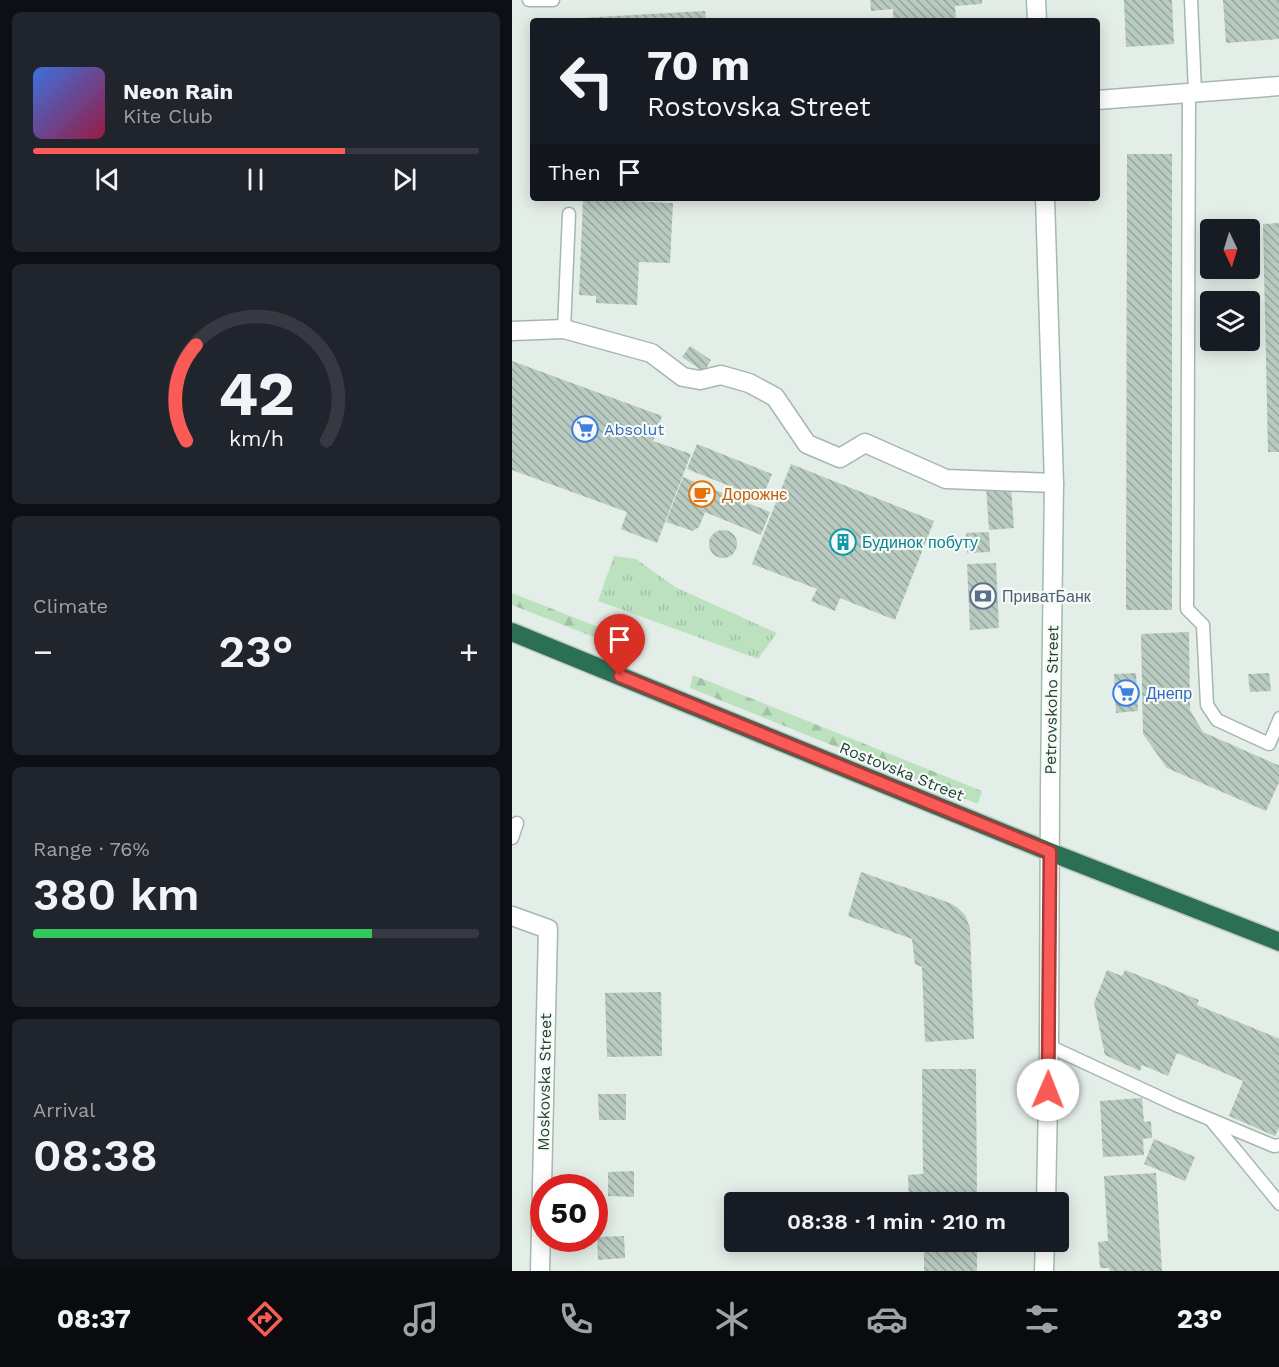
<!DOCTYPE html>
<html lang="en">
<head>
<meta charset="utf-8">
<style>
  body { margin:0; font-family:"Work Sans",sans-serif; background:#20242c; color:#f1f3f6; height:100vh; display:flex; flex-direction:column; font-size:22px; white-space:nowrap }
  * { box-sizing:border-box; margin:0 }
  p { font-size:20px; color:#9ea1a6 }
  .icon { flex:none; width:33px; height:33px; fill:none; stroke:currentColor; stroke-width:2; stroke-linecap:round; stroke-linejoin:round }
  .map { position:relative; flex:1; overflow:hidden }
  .sheet { display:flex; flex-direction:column; gap:12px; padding:12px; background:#0d0f14; width:512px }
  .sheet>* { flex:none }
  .hud { position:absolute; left:18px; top:18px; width:570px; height:183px; border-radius:6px; box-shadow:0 3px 15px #0003; background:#171b24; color:#f1f3f6; overflow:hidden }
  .needle { width:39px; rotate:176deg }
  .controls { position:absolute; left:688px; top:219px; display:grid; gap:12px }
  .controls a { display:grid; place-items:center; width:60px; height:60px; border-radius:6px; background:#171b24; box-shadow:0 3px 15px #0003; font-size:30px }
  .speed { position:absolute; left:18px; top:1174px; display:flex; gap:12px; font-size:30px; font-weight:700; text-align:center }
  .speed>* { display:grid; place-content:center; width:78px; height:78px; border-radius:50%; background:#171b24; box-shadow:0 3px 15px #0003; line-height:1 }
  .speed .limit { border:9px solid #d22; background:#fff; color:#111 }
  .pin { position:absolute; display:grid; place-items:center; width:51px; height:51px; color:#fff; margin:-62px -26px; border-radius:50% 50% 50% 0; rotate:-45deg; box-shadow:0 0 6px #0007 }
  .pin .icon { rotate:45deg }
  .me { position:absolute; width:66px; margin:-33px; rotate:1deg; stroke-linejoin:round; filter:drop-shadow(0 0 4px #0008) }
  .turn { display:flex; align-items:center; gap:21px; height:126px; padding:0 18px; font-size:27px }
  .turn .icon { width:78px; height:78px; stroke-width:2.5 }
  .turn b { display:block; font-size:42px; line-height:51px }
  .then { display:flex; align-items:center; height:57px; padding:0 18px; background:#0003; gap:12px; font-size:22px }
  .big { font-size:45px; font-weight:600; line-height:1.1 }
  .sheet .card { flex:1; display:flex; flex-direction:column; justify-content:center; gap:9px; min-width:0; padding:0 21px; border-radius:9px; background:#20242c }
  .sheet .dial { align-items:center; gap:0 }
  .dial svg { height:156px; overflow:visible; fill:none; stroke:#363941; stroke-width:7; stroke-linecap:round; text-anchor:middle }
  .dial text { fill:#f1f3f6; stroke:none }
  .song { display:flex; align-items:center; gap:18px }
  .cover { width:72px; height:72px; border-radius:9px; background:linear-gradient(135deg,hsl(220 70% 55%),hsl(340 70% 35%)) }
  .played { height:6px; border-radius:3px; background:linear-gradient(90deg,#fa5b57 70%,#363941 70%) }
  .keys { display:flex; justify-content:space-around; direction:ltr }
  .heat { display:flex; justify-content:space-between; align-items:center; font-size:33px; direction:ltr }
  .charge { height:9px; border-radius:4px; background:linear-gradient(90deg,#34c759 76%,#363941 0) }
  .trip { position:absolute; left:212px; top:1192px; width:345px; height:60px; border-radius:6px; background:#171b24; box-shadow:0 3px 15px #0003; font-weight:600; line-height:60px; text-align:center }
  .tab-bar { display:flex; height:96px; justify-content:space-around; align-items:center; background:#090b0e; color:#9ea1a6 }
  .tab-bar .icon { width:42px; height:42px }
  .tab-bar .active { color:#fa5b57 }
  .tab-bar b { font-size:27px; color:#f1f3f6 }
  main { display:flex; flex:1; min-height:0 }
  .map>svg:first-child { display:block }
</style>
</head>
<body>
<main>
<section class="sheet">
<div class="card">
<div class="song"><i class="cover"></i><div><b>Neon Rain</b><p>Kite Club</p></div></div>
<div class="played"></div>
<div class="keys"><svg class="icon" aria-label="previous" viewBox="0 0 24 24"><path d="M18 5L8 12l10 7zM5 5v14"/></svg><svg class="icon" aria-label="pause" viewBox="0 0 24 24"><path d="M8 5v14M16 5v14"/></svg><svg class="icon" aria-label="next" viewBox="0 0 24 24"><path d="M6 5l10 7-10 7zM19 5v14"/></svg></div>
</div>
<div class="card dial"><svg viewBox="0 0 100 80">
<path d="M14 69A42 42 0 1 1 86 69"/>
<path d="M14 69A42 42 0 0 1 19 20" stroke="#fa5b57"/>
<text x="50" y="56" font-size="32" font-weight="700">42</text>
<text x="50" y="72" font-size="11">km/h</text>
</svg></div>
<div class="card"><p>Climate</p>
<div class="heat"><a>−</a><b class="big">23°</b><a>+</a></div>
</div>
<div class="card"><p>Range · 76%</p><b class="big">380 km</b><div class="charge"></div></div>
<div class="card"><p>Arrival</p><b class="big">08:38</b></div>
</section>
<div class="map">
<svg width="768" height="1271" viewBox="0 0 768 1271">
  <defs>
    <pattern id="grass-tufts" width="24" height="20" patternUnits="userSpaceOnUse" patternTransform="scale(1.5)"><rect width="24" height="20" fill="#bce1be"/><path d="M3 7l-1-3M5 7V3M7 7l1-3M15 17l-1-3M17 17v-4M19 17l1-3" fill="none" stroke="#a1c2a4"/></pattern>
    <pattern id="forest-firs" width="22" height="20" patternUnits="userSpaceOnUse" patternTransform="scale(1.5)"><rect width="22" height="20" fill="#bce1be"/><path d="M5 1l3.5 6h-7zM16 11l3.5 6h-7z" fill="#a1c2a4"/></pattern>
    <pattern id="building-back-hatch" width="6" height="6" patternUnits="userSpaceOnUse" patternTransform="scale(1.5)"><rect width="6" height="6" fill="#b9cac0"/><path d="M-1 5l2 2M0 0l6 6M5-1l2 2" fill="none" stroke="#96a69d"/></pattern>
  </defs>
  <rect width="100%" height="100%" fill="#e4eee8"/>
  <!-- grass -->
  <polygon fill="url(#grass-tufts)" points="102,556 124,559 163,587 265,633 246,659 86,601"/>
  <!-- forest -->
  <g fill="url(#forest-firs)">
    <polygon points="0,593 114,638 110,648 0,605"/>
    <polygon points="181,675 470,791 466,804 178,688"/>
  </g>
  <!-- building -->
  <g fill="url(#building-back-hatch)">
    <polygon points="358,0 470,0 470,4 443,6 444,21 381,21 381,9 359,11"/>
    <polygon points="612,0 660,0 662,44 614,47"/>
    <polygon points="711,0 768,0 768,39 714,43"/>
    <polygon points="193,11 194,21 68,21 68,18"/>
    <polygon points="615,154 660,154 660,610 614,610"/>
    <polygon points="71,199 161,203 158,263 127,262 125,305 84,303 84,296 67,295"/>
    <polygon points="768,223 768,452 756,452 751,224"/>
    <polygon points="178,346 199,360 192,372 170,357"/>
    <polygon points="0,361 150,416 141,441 179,454 145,543 109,529 115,512 0,470"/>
    <polygon points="185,444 260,474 250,499 175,469"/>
    <polygon points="279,464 422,521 383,620 328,598 323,611 299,601 305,589 240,564"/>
    <polygon points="171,477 258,512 249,535 193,512 187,527 181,531 154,522"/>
    <polygon points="499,486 502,528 477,530 474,487"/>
    <circle cx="211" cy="544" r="14"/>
    <polygon points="477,532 478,552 455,553 454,533"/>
    <polygon points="484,563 487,628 458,630 455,564"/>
    <polygon points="677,632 678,710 691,732 768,766 768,780 754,811 655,768 631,734 629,634"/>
    <polygon points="624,673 626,711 604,713 602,674"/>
    <polygon points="757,673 759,691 738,692 736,674"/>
    <polygon points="349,872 438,903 446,908 453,915 458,928 462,1039 413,1042 410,967 403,964 400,939 336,916"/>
    <polygon points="595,970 610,976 613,970 641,981 687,1000 685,1005 768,1039 768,1126 763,1136 717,1116 731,1081 665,1053 656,1076 630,1065 628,1071 593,1055 582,1003"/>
    <polygon points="149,992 150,1056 95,1057 93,993"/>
    <polygon points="410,1069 464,1069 465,1203 397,1203 396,1175 411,1174"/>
    <polygon points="86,1094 114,1094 114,1120 87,1120"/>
    <polygon points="630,1098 632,1122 639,1121 640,1138 631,1139 632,1155 591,1157 588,1101"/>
    <polygon points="642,1139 683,1157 673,1181 632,1164"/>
    <polygon points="122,1171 122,1197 96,1196 96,1172"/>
    <polygon points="644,1173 650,1271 598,1271 597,1268 588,1268 586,1242 596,1241 592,1176"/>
    <polygon points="112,1236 113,1258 86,1260 85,1237"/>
    <rect x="412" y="1242" width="53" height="29"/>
  </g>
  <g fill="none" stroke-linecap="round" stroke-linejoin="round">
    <!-- lane casing -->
    <g stroke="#a6b7ae" stroke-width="15">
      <g id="lane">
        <polyline points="17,0 41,0"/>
        <polyline points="679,0 683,92"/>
        <polyline points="677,93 675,609 691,625 695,705 705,720 757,744 768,718"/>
        <polyline points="52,329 57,214"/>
        <polyline points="0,838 5,823"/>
        <polyline points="537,1046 664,1105 762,1146 768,1145"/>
        <polyline points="699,1120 768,1204"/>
      </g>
    </g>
    <!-- street casing -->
    <g stroke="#a6b7ae" stroke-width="21">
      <g id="street">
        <polyline points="585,100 768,86"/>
        <polyline points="0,331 52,329 139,353 171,377 188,380 209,375 237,383 263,397 295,444 328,458 353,443 434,479 542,483"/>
        <polyline points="0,916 36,929 28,1271"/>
      </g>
    </g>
    <!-- secondary casing -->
    <g stroke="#a2bbad" stroke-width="21">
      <g id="secondary">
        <polyline points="524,0 525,21"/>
        <polyline points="533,198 542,483 538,789 537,1046 534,1203"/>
        <polyline points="532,1271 533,1242"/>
      </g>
    </g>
    <!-- highway casing -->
    <g stroke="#c1cac6" stroke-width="21">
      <polyline id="highway" points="0,632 538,852 768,942"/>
    </g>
    <!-- lane -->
    <use href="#lane" stroke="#fff" stroke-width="12"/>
    <!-- street -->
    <use href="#street" stroke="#fff" stroke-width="18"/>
    <!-- secondary -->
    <use href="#secondary" stroke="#fff" stroke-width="18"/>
    <!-- highway -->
    <use href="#highway" stroke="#2c7053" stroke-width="18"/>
  </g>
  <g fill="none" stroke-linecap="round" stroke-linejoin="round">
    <!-- route casing -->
    <g stroke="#a23b39" stroke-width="15">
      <polyline id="route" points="108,676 538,852 536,1090"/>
    </g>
    <!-- route -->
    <use href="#route" stroke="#fa5b57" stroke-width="10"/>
  </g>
  <!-- icons -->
  <defs>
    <g id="supermarket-ring" transform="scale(1.35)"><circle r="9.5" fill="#f5faf7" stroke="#3f7fe0" stroke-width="1.5"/><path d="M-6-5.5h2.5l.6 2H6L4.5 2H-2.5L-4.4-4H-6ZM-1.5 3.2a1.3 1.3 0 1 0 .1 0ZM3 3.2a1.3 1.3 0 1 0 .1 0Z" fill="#3f7fe0"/></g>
    <g id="cafe-ring" transform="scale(1.35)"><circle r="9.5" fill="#f5faf7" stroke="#e8710a" stroke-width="1.5"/><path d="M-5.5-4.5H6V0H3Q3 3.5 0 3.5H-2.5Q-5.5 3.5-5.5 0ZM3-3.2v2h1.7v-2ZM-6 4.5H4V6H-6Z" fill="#e8710a"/></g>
    <g id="building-ring" transform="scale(1.35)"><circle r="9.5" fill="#f5faf7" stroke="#0f9aa8" stroke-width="1.5"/><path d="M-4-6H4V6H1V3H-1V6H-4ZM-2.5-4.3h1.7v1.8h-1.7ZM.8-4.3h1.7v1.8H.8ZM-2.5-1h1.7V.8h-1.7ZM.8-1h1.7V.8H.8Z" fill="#0f9aa8"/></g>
    <g id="bank-ring" transform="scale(1.35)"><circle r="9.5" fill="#f5faf7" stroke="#5c6f8a" stroke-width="1.5"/><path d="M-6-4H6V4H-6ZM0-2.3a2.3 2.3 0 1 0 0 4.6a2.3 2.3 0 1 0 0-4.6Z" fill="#5c6f8a"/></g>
  </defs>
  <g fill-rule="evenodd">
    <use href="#supermarket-ring" x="73" y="429"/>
    <use href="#cafe-ring" x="190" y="494"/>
    <use href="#building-ring" x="331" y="542"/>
    <use href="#bank-ring" x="471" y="596"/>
    <use href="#supermarket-ring" x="614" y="693"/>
  </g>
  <g text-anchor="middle" stroke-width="4.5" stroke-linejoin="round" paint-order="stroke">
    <!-- shop labels -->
    <g font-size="16" fill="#366cbe" stroke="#f5faf7" text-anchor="start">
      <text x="92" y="435">Absolut</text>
      <text x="634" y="699">Днепр</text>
    </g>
    <!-- food labels -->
    <g font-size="16" fill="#c56008" stroke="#f5faf7" text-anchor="start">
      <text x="210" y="500">Дорожнє</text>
    </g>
    <!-- culture labels -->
    <g font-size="16" fill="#0d838f" stroke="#f5faf7" text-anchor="start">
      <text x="350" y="548">Будинок побуту</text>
    </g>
    <!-- service labels -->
    <g font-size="16" fill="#4e5e75" stroke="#f5faf7" text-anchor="start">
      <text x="490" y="602">ПриватБанк</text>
    </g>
    <!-- street labels -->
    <g font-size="16" fill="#224232" stroke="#f5faf7">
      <text transform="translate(539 700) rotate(-89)" y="6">Petrovskoho Street</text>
      <text transform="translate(390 771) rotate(22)" y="6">Rostovska Street</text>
      <text transform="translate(32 1082) rotate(-89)" y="6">Moskovska Street</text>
    </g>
  </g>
</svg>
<div class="controls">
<a><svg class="needle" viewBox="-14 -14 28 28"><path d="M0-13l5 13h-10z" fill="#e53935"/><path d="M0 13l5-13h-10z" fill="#9ea1a6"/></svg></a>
<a><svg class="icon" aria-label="layers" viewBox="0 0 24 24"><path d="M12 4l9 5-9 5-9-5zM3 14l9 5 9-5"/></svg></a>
</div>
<div class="speed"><div class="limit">50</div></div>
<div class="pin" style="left:108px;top:676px;background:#d93025"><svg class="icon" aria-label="arrive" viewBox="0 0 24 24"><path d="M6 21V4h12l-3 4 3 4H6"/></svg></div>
<svg class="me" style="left:536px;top:1090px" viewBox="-20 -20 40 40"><circle r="19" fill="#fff"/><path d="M0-13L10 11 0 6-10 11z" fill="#fa5b57"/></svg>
<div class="trip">08:38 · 1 min · 210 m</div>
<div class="hud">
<div class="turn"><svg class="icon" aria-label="left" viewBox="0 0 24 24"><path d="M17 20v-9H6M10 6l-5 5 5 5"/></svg><div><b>70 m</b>Rostovska Street</div></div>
<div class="then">Then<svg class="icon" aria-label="arrive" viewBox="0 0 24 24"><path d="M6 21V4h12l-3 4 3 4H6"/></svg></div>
</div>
</div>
</main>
<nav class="tab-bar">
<b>08:37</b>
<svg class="icon active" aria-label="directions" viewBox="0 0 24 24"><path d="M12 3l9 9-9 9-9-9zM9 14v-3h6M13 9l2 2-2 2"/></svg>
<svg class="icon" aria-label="music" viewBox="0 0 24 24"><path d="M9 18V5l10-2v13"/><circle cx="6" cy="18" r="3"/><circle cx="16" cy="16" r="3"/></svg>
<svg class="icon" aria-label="phone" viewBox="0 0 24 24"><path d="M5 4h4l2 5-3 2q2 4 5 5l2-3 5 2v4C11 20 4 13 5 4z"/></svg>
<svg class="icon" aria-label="climate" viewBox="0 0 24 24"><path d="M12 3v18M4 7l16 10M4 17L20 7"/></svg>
<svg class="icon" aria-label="car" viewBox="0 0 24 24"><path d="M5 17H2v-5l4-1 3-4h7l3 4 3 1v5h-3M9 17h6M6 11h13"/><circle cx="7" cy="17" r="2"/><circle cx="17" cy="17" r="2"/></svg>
<svg class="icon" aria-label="filters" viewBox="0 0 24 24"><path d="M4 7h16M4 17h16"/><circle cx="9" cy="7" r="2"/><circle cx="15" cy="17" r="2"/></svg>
<b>23°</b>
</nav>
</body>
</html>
